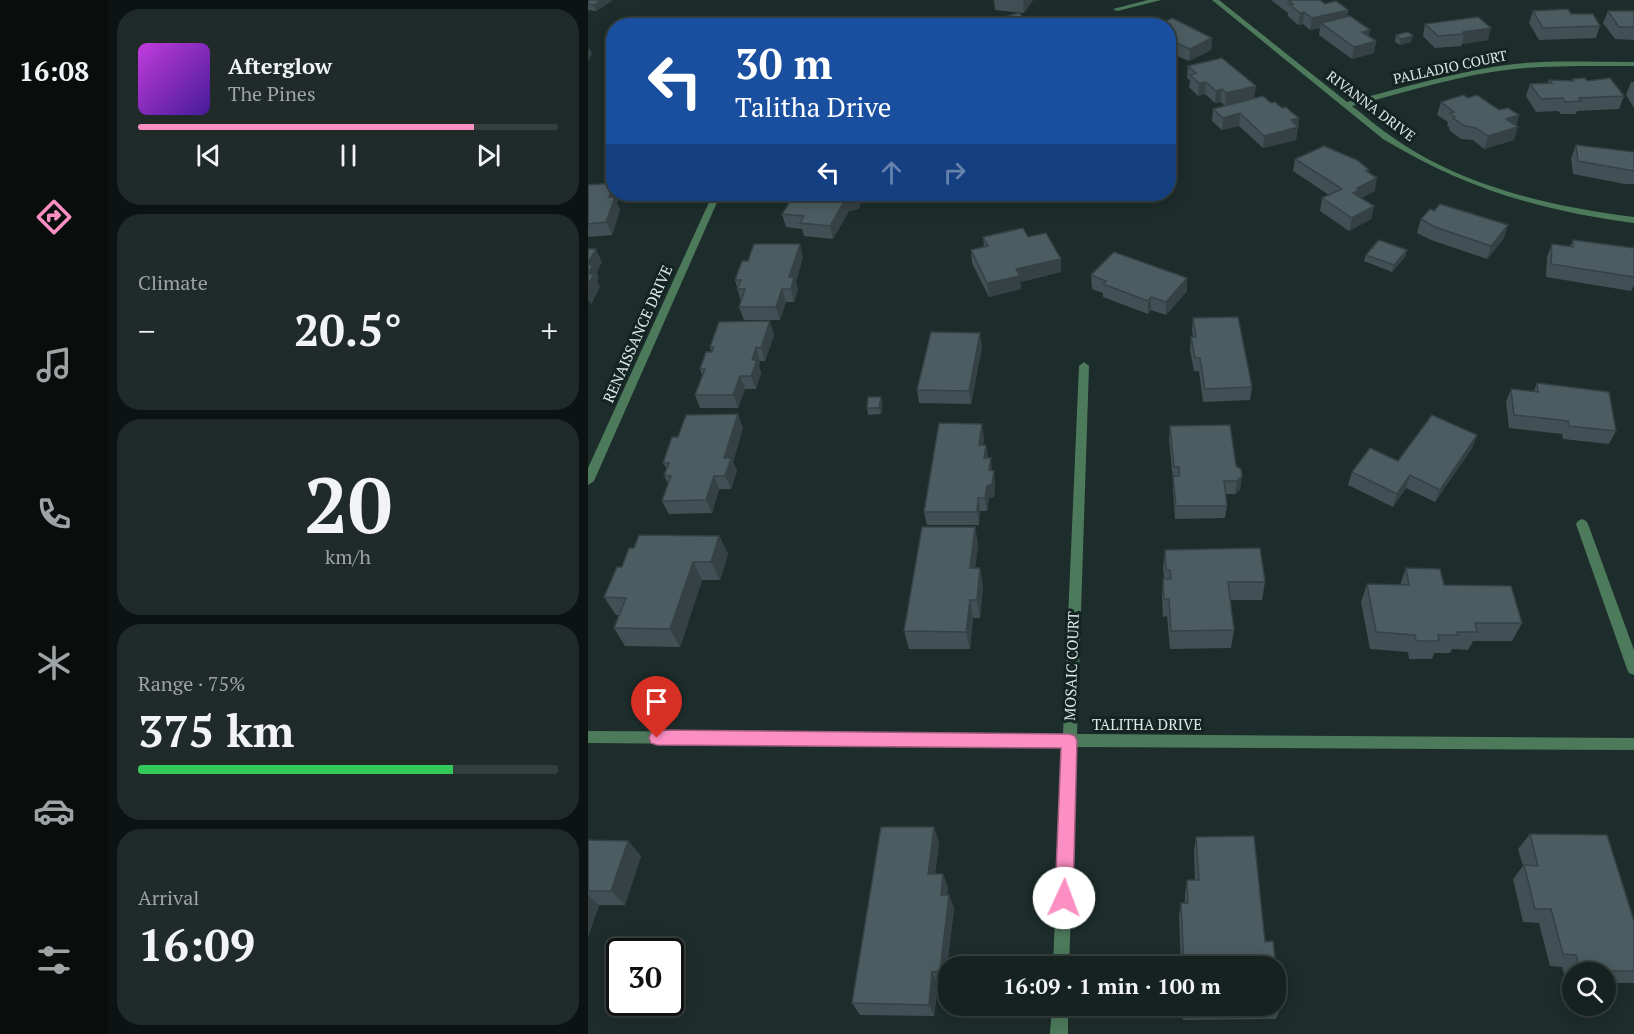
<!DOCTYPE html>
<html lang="en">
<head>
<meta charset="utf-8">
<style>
  body { margin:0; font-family:"PT Serif",serif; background:#1f2a29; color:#f1f3f6; height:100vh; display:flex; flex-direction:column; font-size:22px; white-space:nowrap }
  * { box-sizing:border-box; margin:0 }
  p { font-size:20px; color:#9ea4a5 }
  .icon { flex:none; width:33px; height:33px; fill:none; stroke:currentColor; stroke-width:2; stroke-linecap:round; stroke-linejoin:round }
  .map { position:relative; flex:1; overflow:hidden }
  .panel { display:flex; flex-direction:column; gap:9px; padding:9px; background:#0c1312; width:480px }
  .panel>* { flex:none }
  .hud { position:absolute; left:18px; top:18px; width:570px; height:183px; border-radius:24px; box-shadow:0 3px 15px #0003,0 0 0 2px #353f3e; background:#1a4fa0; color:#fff; overflow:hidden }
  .tools { position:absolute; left:974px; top:962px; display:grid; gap:12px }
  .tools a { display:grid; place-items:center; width:54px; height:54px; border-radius:50%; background:#162220; box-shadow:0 3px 15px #0003,0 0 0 2px #353f3e; font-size:30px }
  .speed { position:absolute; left:18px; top:938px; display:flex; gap:12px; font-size:30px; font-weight:700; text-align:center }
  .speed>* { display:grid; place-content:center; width:78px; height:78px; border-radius:50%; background:#162220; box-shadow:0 3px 15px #0003,0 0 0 2px #353f3e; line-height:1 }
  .speed .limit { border:3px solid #111; border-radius:9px; background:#fff; color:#111 }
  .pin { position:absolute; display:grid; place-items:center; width:51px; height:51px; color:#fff; margin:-62px -26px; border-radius:50% 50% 50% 0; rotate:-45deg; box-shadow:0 0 6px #0007 }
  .pin .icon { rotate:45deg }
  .me { position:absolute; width:66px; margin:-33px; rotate:2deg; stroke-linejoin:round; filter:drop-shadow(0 0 4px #0008) }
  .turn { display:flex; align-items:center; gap:21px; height:126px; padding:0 30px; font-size:27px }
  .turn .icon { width:78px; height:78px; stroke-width:2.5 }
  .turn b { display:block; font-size:42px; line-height:51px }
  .lanes { display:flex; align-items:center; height:57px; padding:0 30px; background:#0003; justify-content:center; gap:30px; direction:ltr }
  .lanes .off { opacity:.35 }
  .big { font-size:45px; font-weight:700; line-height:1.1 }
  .panel .card { flex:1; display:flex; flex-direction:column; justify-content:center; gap:9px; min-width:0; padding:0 21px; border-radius:24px; background:#1f2a29 }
  .panel .dial { align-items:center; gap:0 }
  .dial b { font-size:78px; line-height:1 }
  .song { display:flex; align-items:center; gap:18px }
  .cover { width:72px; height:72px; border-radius:9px; background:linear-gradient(135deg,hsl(290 70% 55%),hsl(260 70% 35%)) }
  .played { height:6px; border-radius:3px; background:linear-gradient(90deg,#fb8fc4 80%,#353f3e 80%) }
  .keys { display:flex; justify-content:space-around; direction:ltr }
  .heat { display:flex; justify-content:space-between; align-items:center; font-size:33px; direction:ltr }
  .charge { height:9px; border-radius:4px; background:linear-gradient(90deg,#34c759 75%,#353f3e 0) }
  .trip { position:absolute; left:350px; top:956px; width:348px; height:60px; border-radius:24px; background:#162220; box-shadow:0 3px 15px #0003,0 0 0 2px #353f3e; font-weight:700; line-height:60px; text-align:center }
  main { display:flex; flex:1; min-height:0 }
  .dock { display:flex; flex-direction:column; width:108px; justify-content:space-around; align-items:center; background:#090e0d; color:#9ea4a5 }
  .dock .icon { width:42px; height:42px }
  .dock .selected { color:#fb8fc4 }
  .dock b { font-size:27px; color:#f1f3f6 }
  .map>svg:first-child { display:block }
</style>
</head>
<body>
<main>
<nav class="dock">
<b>16:08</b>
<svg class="icon selected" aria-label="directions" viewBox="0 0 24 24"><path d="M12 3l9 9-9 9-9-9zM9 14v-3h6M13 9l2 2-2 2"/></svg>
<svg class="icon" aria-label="music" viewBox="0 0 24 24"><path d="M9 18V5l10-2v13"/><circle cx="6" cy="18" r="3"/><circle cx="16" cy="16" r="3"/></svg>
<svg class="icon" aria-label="phone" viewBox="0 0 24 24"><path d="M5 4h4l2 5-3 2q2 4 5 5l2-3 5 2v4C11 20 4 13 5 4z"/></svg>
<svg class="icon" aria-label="climate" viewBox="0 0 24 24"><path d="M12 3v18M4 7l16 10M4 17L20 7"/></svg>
<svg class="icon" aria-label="car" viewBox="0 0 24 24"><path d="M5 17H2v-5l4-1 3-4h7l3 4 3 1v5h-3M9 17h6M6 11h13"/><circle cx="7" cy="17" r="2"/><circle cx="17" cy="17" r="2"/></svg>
<svg class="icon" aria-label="filters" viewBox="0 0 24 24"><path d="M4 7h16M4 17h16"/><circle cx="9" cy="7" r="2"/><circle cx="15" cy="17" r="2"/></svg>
</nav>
<section class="panel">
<div class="card">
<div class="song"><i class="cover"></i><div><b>Afterglow</b><p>The Pines</p></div></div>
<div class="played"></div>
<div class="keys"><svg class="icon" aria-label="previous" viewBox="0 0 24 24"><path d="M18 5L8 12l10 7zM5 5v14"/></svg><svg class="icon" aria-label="pause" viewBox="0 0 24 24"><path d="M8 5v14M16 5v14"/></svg><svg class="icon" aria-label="next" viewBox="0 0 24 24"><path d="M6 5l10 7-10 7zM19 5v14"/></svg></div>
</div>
<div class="card"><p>Climate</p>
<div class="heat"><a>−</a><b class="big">20.5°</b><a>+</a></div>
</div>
<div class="card dial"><b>20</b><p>km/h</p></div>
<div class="card"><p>Range · 75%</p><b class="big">375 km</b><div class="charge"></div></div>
<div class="card"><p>Arrival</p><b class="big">16:09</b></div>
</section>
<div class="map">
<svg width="1046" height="1034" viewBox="0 0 1046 1034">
  <rect width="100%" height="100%" fill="#1d2d2b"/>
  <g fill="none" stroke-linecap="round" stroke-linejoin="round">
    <!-- street -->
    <g fill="#4d7a5b" fill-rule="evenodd">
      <polygon points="560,0 573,0 529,11 525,9"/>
      <path d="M624 0H631L759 102C814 88 869 71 926 64 966 60 1006 62 1046 62V66C1006 66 966 65 926 69 871 75 818 92 764 106 776 115 788 126 800 134 871 186 961 206 1046 217V223C951 210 878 189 795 139Z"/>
      <polygon points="126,197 130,200 6,481 0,485 0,468 122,200"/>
      <polygon points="496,362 501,366 489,734 1046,738 1046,750 489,747 481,966 465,966 474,747 0,743 0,731 475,734 491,366"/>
      <polygon points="994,519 998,521 1000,524 1046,650 1046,675 1041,673 1039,669 988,524 990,521"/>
      <polygon points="464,1005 480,1005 480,1034 462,1034"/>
    </g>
  </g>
  <!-- wall -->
  <g fill="#415054">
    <polygon points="0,0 25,0 8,11 0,10"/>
    <polygon points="406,0 445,0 436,13 407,10"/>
    <polygon points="683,0 732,0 737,4 760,10 759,17 781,36 788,41 786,53 764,59 731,35 732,28 722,30 715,24 710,25 700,16 700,13"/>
    <polygon points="945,11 983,14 1012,26 1008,38 951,40 941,23"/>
    <polygon points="1020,11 1046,11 1046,40 1027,39 1015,23"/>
    <polygon points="837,24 900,40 874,44 873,46 847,48 835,36"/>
    <polygon points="580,26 624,38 623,50 601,61 580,52"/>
    <polygon points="808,35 823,42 812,45 807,42"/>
    <polygon points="600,66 666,98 683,103 711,118 708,140 675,148 651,126 634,130 624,121 625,109 637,106 633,102 627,103 617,94 610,96 601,87 602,80 599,78"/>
    <polygon points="985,79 999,81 1036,96 1031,109 989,111 988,114 973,114 970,111 948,112 938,96 942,84 960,83 961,80 984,81"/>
    <polygon points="1043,82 1046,82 1046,108 1038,95"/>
    <polygon points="880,98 911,110 931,115 928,126 926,140 896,149 885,140 873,139 861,130 862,128 859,126 860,122 849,115 853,102"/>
    <polygon points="988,145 1046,152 1046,184 1037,184 985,174 983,158"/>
    <polygon points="707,159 781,173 787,191 773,198 786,206 783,219 761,231 732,211 734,198 741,195 705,171"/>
    <polygon points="0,185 26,194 30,194 31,196 29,203 32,210 24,235 0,237"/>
    <polygon points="211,194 271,194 270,196 272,206 270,209 261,211 245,239 216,236 214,229 198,227 194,214"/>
    <polygon points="833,219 916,238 899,259 843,240 829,233"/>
    <polygon points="395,237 440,237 473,259 473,272 432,282 433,289 401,297 384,263 383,250 396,247"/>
    <polygon points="985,240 1046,248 1046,285 1043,291 958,277 959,257 964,244 982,246"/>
    <polygon points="819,250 817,257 804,272 776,261 778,255"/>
    <polygon points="215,257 208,282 210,290 206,302 198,302 192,320 156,320 151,307 153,301 147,280"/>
    <polygon points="503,275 599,278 599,291 578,315 563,310 560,314 515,297 515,293 504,289"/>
    <polygon points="605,318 664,387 662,400 615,402 611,371 606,371 602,350 603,337 605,337 604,331"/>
    <polygon points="186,335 177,361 172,361 171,366 173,373 168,389 157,389 150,408 112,408 107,395 114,375 112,369 124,352 122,347"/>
    <polygon points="394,347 383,404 331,403 329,390"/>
    <polygon points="949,383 1028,431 1021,444 975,439 974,434 921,428 918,402 923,389 946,391"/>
    <polygon points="293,397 294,404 293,414 280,415 279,408"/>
    <polygon points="582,426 648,466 654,476 652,489 647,494 637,494 639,506 637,518 587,519 585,489 585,480 581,439"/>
    <polygon points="155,428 145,462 149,471 143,489 131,489 124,513 81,514 74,501 80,484 76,475 79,469 75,463 90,437"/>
    <polygon points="889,435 884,448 847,502 818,488 805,507 760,485 764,472 810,461"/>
    <polygon points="396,437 395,445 398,445 400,458 404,471 407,484 406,497 401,498 399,511 392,511 391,525 339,525 336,512"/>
    <polygon points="387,527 390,545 387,568 392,568 395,586 392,618 385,618 382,649 321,649 316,631"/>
    <polygon points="131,536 140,554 132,580 114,580 92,647 37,646 26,628 31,615 28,615 16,597 34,567 46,548"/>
    <polygon points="577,550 677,582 674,600 642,600 646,630 643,648 582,649 579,616 575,617 574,597 575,579 576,579 575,568"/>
    <polygon points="818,568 856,585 934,623 924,641 885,641 880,650 864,649 862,653 846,653 844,659 821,659 820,652 782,649 773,602 779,584 812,585"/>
    <polygon points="942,834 1046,921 1046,983 1017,983 1017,972 984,972 984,983 979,983 974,967 962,966 951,923 935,922 925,879 935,866 930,849"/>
    <polygon points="666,836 677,942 685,941 693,1007 688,1019 595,1020 595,1005 687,1005 687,966 593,966 591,916 593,903 597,903 597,894 599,880 607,880 606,851 608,837"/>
    <polygon points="0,840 40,841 53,856 37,905 11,905 0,937"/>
    <polygon points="351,842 347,874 355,874 360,888 359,895 366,908 357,983 350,984 346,1016 272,1015 264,1003"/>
  </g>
  <!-- shaded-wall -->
  <g fill="#354145">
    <polygon points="14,0 25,0 8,11 6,5"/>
    <polygon points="436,0 445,0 436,13 435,1"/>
    <polygon points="760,10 758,22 733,23 732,28 722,30 724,18"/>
    <polygon points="716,12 715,24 710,25 712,13"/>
    <polygon points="903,28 900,40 874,44 876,34 875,32"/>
    <polygon points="782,30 780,42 774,32"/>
    <polygon points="825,36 823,42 812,45 813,39"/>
    <polygon points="624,38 623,50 601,61 602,49"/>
    <polygon points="788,41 786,53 764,59 766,47"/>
    <polygon points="2,48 4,54 0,61 0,51"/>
    <polygon points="618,82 617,94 610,96 611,83"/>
    <polygon points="668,86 666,99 637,106 638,93"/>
    <polygon points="634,89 633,102 627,103 628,91"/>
    <polygon points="652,113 651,126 634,130 635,118"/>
    <polygon points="931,115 927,128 930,127 926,140 896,149 900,136 918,119"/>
    <polygon points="711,118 708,140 675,148 676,136 703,120"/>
    <polygon points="789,178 787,191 769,200 765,193 769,188"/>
    <polygon points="26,185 26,194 30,194 31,196 29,203 32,210 24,235 18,222 21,197"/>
    <polygon points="264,194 271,194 270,196 272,206 270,209 261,211 245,239 242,226 258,198"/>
    <polygon points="786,206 783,219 761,231 764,218"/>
    <polygon points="920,225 916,238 899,259 903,246"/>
    <polygon points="212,244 215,257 208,282 210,290 206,302 203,289 201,277"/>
    <polygon points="8,249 14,262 9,272 11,278 9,281 12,287 3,305 0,300 0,263"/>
    <polygon points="819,250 817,257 804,272 806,265"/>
    <polygon points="473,259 473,272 432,282 433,289 401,297 399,283 428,269"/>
    <polygon points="599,278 599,291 578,315 578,302"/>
    <polygon points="194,289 198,302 192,320 188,307"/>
    <polygon points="563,297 563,310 560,314 560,301"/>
    <polygon points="182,321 186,335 177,361 173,348"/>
    <polygon points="392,333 394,347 383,404 381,391"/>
    <polygon points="168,347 172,361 171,366 173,373 168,389 163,376 164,360"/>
    <polygon points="152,376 157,389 150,408 145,395"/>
    <polygon points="293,397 294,404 293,414 291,408"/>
    <polygon points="150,414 155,428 145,462 149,471 143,489 137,476 136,458"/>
    <polygon points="394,424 396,437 393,458 391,445"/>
    <polygon points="889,435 884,448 847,502 852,490"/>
    <polygon points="398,445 400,458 396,458"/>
    <polygon points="403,458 404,471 401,470"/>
    <polygon points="406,471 407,484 406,497 401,498 399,511 397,498 399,486"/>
    <polygon points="822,475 818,488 805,507 809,494"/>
    <polygon points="126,476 131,489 124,513 118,500"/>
    <polygon points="654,476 652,489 647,494 649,481"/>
    <polygon points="390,498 392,511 391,525 389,512"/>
    <polygon points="387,527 390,545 385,586 382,568"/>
    <polygon points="131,536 140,554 132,580 123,562"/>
    <polygon points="105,562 114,580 92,647 82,629"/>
    <polygon points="392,568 395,586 392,618 389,600"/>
    <polygon points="382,600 385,618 382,649 378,632"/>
    <polygon points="346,827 351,842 345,888 340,874"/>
    <polygon points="40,841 53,856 37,905 23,891"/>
    <polygon points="355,874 360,888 358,908 353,895"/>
    <polygon points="0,895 11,905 0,937"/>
    <polygon points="361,895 366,908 357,983 352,971"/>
    <polygon points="344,972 350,984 346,1016 341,1005"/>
  </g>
  <!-- building -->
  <g fill="#4c5d62" stroke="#354145" stroke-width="1.5">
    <polygon points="0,0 14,0 6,5 0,4"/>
    <polygon points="700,0 732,0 737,4 748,1 760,10 724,18 716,12 712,13 701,4 705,4"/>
    <polygon points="980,9 983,14 1005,14 1012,26 955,28 945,11"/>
    <polygon points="1020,11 1046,11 1046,27 1031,27"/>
    <polygon points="431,13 436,18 441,17 451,26 407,26 403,22 405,22 404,20"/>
    <polygon points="762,16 782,30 774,32 788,41 766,47 733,23"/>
    <polygon points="890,17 903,28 875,32 876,34 850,36 837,24"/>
    <polygon points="584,18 624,38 602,49 581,40 582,39 580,38 580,26 569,26"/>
    <polygon points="820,32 825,36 813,39 808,35"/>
    <polygon points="634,58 668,86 638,93 634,89 628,91 618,82 611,83 602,75 608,73 600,66"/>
    <polygon points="997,78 999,81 1022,78 1036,96 991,98 993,101 977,102 975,98 953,99 942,84 964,83 961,80 986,81 985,79"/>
    <polygon points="875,95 880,98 889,95 911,110 920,108 931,115 918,119 930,127 900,136 888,128 877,126 865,118 867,117 862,113 866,112 853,102"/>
    <polygon points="675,96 683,103 687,102 694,108 698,107 702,111 711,118 703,120 710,127 676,136 652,113 635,118 625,109"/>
    <polygon points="988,145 1046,152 1046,171 990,161"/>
    <polygon points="736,146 769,160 781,170 778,171 789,178 769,188 771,190 765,193 786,206 764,218 734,198 754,189 707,159"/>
    <polygon points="26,183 21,197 27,197 18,222 0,224 0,185"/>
    <polygon points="211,194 269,194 267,196 258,198 242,226 212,223 216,216 194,214 205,197 209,197"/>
    <polygon points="852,204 920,225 903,246 847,227 833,219 842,209 846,211"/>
    <polygon points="435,228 440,237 458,233 473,259 428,269 432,276 399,283 383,250 400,246 395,237"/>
    <polygon points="791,240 819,250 806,265 778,255"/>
    <polygon points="985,240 1046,248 1046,277 963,264 964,244 985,247"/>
    <polygon points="166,244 212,244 201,277 206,277 203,289 194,289 188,307 151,307 157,289 149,289 153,280 147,280 154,261 160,261"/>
    <polygon points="0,249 8,249 0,263"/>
    <polygon points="526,252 599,278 578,302 563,297 560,301 515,284 518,281 503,275"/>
    <polygon points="0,265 5,265 0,274"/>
    <polygon points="0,274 6,274 0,285"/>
    <polygon points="650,317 664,387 617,389 612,358 607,358 603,337 608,337 605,318"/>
    <polygon points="182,321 173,348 168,347 164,360 169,360 163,376 152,376 145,395 107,395 117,369 112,369 118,352 124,352 126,347 122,347 131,322"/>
    <polygon points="343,332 392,333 381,391 329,390"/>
    <polygon points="949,383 1021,392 1028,431 981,426 980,421 926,415 923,389 950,392"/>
    <polygon points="280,397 293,397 291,408 279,408"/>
    <polygon points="150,414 136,458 143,458 137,476 126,476 118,500 74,501 83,476 76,475 81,463 75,463 84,437 90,437 98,415"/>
    <polygon points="844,415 889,435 852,490 822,475 809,494 764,472 782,448 810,461"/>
    <polygon points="351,423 394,424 391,445 398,445 396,458 403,458 401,470 406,471 404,484 399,486 397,498 390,498 389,512 336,512"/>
    <polygon points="642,425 648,466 653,469 654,476 649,481 636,481 639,506 588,506 585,476 591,476 591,467 586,467 582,426"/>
    <polygon points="334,527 387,527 382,568 392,568 389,600 382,600 378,632 316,631"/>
    <polygon points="51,535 131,536 123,562 105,562 82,629 26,628 38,598 16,597 29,567 34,567 41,548 46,548"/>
    <polygon points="672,548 677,582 640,582 646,630 583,631 581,599 576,599 575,579 583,579 582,570 578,570 577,550"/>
    <polygon points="818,568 852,569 856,585 923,586 934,623 887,623 889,632 869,632 870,635 850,635 851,641 828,641 827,635 788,632 779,584 821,585"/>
    <polygon points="293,827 346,827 340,874 355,874 353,895 361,895 352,971 344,972 341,1005 264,1003"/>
    <polygon points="942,834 1019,835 1046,921 1046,971 992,971 988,955 975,954 963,909 947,909 936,865 950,866"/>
    <polygon points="666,836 677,942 685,941 693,1007 598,1008 598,1005 687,1005 687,966 596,966 593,903 600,903 599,880 611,880 608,837"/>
    <polygon points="0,840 40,841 23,891 0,891"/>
  </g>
  <!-- route -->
  <polygon fill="#fb8fc4" stroke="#a35d7f" stroke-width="1.5" points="69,730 481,734 487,736 489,741 485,898 482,905 476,907 469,905 467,898 473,748 69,745 63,743 61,738 63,733"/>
  <g text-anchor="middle" stroke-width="6" stroke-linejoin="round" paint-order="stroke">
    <!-- far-street labels -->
    <g font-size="14" fill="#dee8e7" stroke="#132422">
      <text transform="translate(862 67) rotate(-12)" y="5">PALLADIO COURT</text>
      <text transform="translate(783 106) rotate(37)" y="5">RIVANNA DRIVE</text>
    </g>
    <!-- street labels -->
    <g font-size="15" fill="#dee8e7" stroke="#132422">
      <text transform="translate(50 334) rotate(-66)" y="5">RENAISSANCE DRIVE</text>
      <text transform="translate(484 666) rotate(-88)" y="5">MOSAIC COURT</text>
      <text x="559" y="730">TALITHA DRIVE</text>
    </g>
  </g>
</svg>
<div class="tools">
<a><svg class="icon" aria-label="search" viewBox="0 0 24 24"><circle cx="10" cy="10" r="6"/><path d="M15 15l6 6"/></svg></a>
</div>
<div class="speed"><div class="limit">30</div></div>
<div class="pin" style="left:69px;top:738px;background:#d93025"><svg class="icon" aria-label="arrive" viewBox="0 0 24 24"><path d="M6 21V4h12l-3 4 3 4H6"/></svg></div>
<svg class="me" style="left:476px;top:898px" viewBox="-20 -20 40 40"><circle r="19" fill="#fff"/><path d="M0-13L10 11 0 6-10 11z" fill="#fb8fc4"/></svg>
<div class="trip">16:09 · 1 min · 100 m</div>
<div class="hud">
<div class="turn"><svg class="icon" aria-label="left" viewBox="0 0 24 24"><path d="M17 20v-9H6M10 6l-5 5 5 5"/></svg><div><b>30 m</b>Talitha Drive</div></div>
<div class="lanes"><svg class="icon" aria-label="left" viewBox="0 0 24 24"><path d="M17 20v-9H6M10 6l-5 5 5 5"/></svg><svg class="icon off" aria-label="ahead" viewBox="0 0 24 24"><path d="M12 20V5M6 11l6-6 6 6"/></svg><svg class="icon off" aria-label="right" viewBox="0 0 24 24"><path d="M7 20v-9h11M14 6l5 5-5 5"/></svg></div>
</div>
</div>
</main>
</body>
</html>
